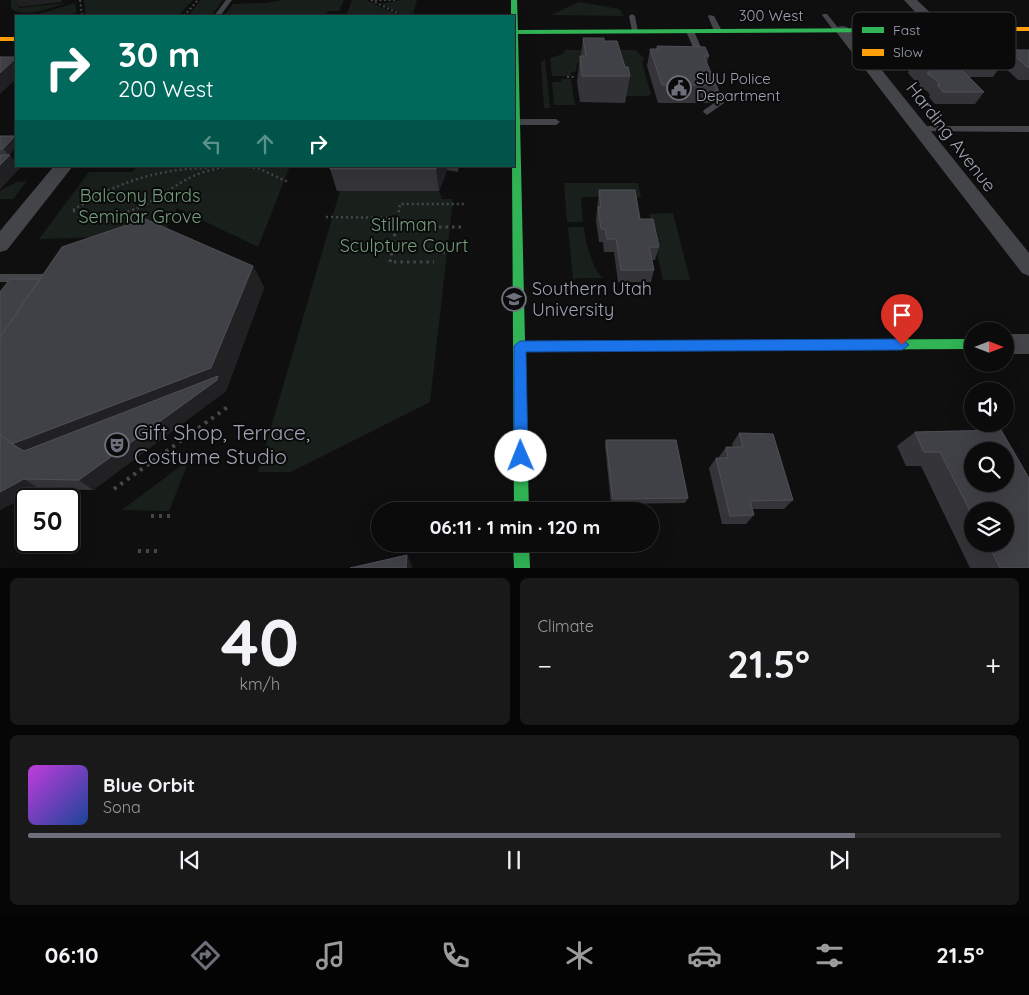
<!DOCTYPE html>
<html lang="en">
<head>
<meta charset="utf-8">
<style>
  body { margin:0; font-family:Quicksand,sans-serif; background:#19191a; color:#f1f3f6; height:100vh; display:flex; flex-direction:column; font-size:19px; white-space:nowrap }
  * { box-sizing:border-box; margin:0 }
  p { font-size:16px; color:#9a9b9d }
  .icon { flex:none; width:28px; height:28px; fill:none; stroke:currentColor; stroke-width:2; stroke-linecap:round; stroke-linejoin:round }
  .map { position:relative; height:568px; overflow:hidden }
  .side { display:flex; flex-direction:column; gap:10px; padding:10px; background:#060607; flex:1 }
  .side>* { flex:none }
  .hud { position:absolute; left:15px; top:15px; width:500px; height:152px; border-radius:0px; box-shadow:0 5px 20px #0002,0 0 0 1px #2b2b2d; background:#00695c; color:#fff; overflow:hidden }
  .needle { width:32px; rotate:90deg }
  .buttons { position:absolute; left:964px; top:322px; display:grid; gap:10px }
  .buttons a { display:grid; place-items:center; width:50px; height:50px; border-radius:50%; background:#0b0b0c; box-shadow:0 5px 20px #0002,0 0 0 1px #2b2b2d; font-size:25px }
  .speed { position:absolute; left:15px; top:488px; display:flex; gap:10px; font-size:25px; font-weight:700; text-align:center }
  .speed>* { display:grid; place-content:center; width:65px; height:65px; border-radius:50%; background:#0b0b0c; box-shadow:0 5px 20px #0002,0 0 0 1px #2b2b2d; line-height:1 }
  .speed .limit { border:2px solid #111; border-radius:8px; background:#fff; color:#111 }
  .pin { position:absolute; display:grid; place-items:center; width:42px; height:42px; color:#fff; margin:-51px -21px; border-radius:50% 50% 50% 0; rotate:-45deg; box-shadow:0 0 5px #0007 }
  .pin .icon { rotate:45deg }
  .me { position:absolute; width:55px; margin:-28px; rotate:359deg; stroke-linejoin:round; filter:drop-shadow(0 0 4px #0008) }
  .turn { display:flex; align-items:center; gap:18px; height:105px; padding:0 20px; font-size:22px }
  .turn .icon { width:65px; height:65px; stroke-width:2.5 }
  .turn b { display:block; font-size:35px; line-height:42px }
  .lanes { display:flex; align-items:center; height:48px; padding:0 20px; background:#0003; justify-content:center; gap:25px; direction:ltr }
  .lanes .off { opacity:.35 }
  .big { font-size:38px; font-weight:800; line-height:1.1 }
  .side .widget { flex:1; display:flex; flex-direction:column; justify-content:center; gap:8px; min-width:0; padding:0 18px; border-radius:8px; background:#19191a }
  .side .dial { align-items:center; gap:0 }
  .dial b { font-size:65px; line-height:1 }
  .song { display:flex; align-items:center; gap:15px }
  .cover { width:60px; height:60px; border-radius:8px; background:linear-gradient(135deg,hsl(290 70% 55%),hsl(220 70% 35%)) }
  .played { height:5px; border-radius:2px; background:linear-gradient(90deg,#6d6f7a 85%,#2b2b2d 85%) }
  .keys { display:flex; justify-content:space-around; direction:ltr }
  .heat { display:flex; justify-content:space-between; align-items:center; font-size:28px; direction:ltr }
  .side .tiles { flex:1; display:grid; gap:10px; grid-template-columns:1fr 1fr }
  .widget:last-child { grid-column:span 2 }
  .trip { position:absolute; left:371px; top:502px; width:288px; height:50px; border-radius:25px; background:#0b0b0c; box-shadow:0 5px 20px #0002,0 0 0 1px #2b2b2d; font-weight:800; line-height:50px; text-align:center }
  .tab-bar { display:flex; height:80px; justify-content:space-around; align-items:center; background:#040405; color:#9a9b9d }
  .tab-bar .icon { width:35px; height:35px }
  .tab-bar .active { color:#6d6f7a }
  .tab-bar b { font-size:22px; color:#f1f3f6 }
  .map>svg:first-child { display:block }
</style>
</head>
<body>
<div class="map">
<svg width="1029" height="568" viewBox="0 0 1029 568">
  <rect width="100%" height="100%" fill="#0f0f10"/>
  <!-- green -->
  <g fill="#19201b">
    <path d="M11 0H20L19 8 67 3C50 7 28 19 11 9Z"/>
    <polygon points="84,0 193,0 178,16 86,16"/>
    <polygon points="201,0 223,0 211,16 197,16 190,13"/>
    <polygon points="283,0 344,0 339,11 328,11 325,16 224,16 233,4 266,3"/>
    <polygon points="352,0 366,0 400,16 346,16"/>
    <polygon points="401,0 417,0 413,14 406,16 381,4"/>
    <polygon points="579,2 619,9 624,16 551,15"/>
    <polygon points="75,3 77,12 66,16 32,16"/>
    <polygon points="565,50 635,50 644,58 642,63 651,94 647,96 627,96 582,62 577,63 576,71 570,73 571,76 552,76 550,58 563,54"/>
    <polygon points="545,59 550,108 544,108 541,62"/>
    <polygon points="561,79 571,79 575,105 554,105 552,82 561,82"/>
    <polygon points="137,166 290,166 258,247 177,208 163,235 39,239 89,172 132,172"/>
    <polygon points="27,181 13,199 0,199 0,191 16,182"/>
    <polygon points="564,183 638,183 641,197 583,197 581,199 583,222 567,222"/>
    <polygon points="340,191 439,191 442,199 453,199 430,402 291,472 258,472"/>
    <polygon points="673,213 690,280 663,280 649,214"/>
    <path d="M568 227H584C585 240 592 270 603 278H577L573 280Z"/>
    <polygon points="189,460 169,511 122,510"/>
  </g>
  <g fill="none" stroke-linecap="round" stroke-linejoin="round">
    <!-- path-far3 -->
    <g stroke="#45464b" stroke-width="2" stroke-dasharray="2 2.5" stroke-linecap="butt">
      <polyline points="80,0 82,16"/>
      <polyline points="371,0 403,16"/>
      <polyline points="375,0 396,0"/>
      <polyline points="184,16 198,0"/>
      <polyline points="567,77 574,77"/>
    </g>
    <!-- path-far2 -->
    <g stroke="#45464b" stroke-width="2.5" stroke-dasharray="2 3" stroke-linecap="butt">
      <polyline points="238,166 258,168 288,182"/>
      <path d="M73 210C115 183 157 169 207 168"/>
      <path d="M73 211C90 214 106 217 123 213 148 207 168 189 191 177 204 171 218 168 232 166"/>
      <polyline points="326,217 398,218"/>
      <polyline points="397,222 400,204 464,204"/>
    </g>
    <!-- path-far1 -->
    <g stroke="#45464b" stroke-width="3" stroke-dasharray="2.5 4" stroke-linecap="butt">
      <polyline points="397,221 390,262 434,262"/>
      <polyline points="439,227 462,227"/>
      <polyline points="436,252 460,252"/>
    </g>
    <!-- path -->
    <g stroke="#45464b" stroke-width="4" stroke-dasharray="3 5" stroke-linecap="butt">
      <polyline points="114,489 229,406"/>
      <polyline points="151,516 171,516"/>
      <polyline points="138,551 158,551"/>
    </g>
    <!-- lane -->
    <g fill="#444549" fill-rule="evenodd">
      <polygon points="226,0 232,0 220,16 214,16"/>
      <polygon points="632,14 635,16 638,32 632,31 629,16"/>
      <polygon points="823,14 827,14 840,30 838,31 834,31 822,15"/>
      <polygon points="709,15 714,16 722,31 720,32 714,31 708,16"/>
      <polygon points="690,29 694,31 706,59 705,61 698,59 686,31"/>
      <polygon points="706,74 713,76 724,103 707,115 703,112 704,110 716,102 705,76"/>
      <polygon points="516,119 556,119 560,122 556,125 516,125 514,124 514,120"/>
      <polygon points="920,126 1029,126 1029,132 917,131 916,129"/>
      <polygon points="0,274 56,274 62,278 56,282 0,282"/>
    </g>
    <!-- street -->
    <g fill="#444549" fill-rule="evenodd">
      <polygon points="904,0 917,0 945,27 947,30 945,33 935,33"/>
      <polygon points="842,26 847,27 1029,253 1029,276 1022,273 837,33 835,30 837,27"/>
      <polygon points="54,166 73,166 7,250 0,252 0,231"/>
      <rect x="1005" y="334" width="24" height="20"/>
    </g>
    <!-- fast -->
    <g fill="#30b455" fill-rule="evenodd">
      <polygon points="511,0 517,0 518,30 899,28 903,30 899,32 518,34 525,341 972,339 972,349 525,351 529,511 514,511 512,166 514,166 514,16 511,16"/>
      <polygon points="513,544 529,544 530,568 514,568"/>
    </g>
    <!-- slow -->
    <g fill="#ff9f0a" fill-rule="evenodd">
      <polygon points="1029,27 1029,31 899,32 895,30 899,28"/>
      <rect x="0" y="37" width="16" height="4"/>
    </g>
  </g>
  <!-- wall -->
  <g fill="#353539" fill-rule="evenodd">
    <polygon points="583,38 604,41 625,67 630,76 625,103 580,102 577,82 580,56 581,56"/>
    <polygon points="657,46 709,56 707,63 716,85 711,103 658,103 647,66 650,49 656,49"/>
    <polygon points="905,49 954,61 962,49 1002,64 993,77 969,77 984,92 975,104 935,104 929,97 930,95 928,92 919,86 920,84 918,80 914,80 908,73 909,71 898,61"/>
    <polygon points="1008,50 1029,50 1029,80 1018,80 999,62"/>
    <polygon points="0,136 15,136 16,138 16,147 9,155 16,163 16,166 20,168 0,189"/>
    <polygon points="331,166 459,166 458,172 447,170 439,191 337,191 330,169"/>
    <polygon points="599,190 640,219 659,247 655,260 652,260 654,270 651,282 618,282 614,252 604,252 603,242 599,242 596,220"/>
    <polygon points="253,266 264,288 226,391 93,490 40,489 0,510 0,292 40,279"/>
    <path d="M1001 430 1029 568H970L921 466H906L897 446 915 432ZM972 511 1005 544H972Z"/>
    <polygon points="739,433 793,500 784,509 753,509 754,515 746,524 722,524 709,468 716,458 719,458 719,457 726,447 733,447 732,444"/>
    <polygon points="606,440 688,498 685,503 611,504 605,445"/>
  </g>
  <!-- shaded-wall -->
  <g fill="#212123">
    <polygon points="16,0 62,0 62,2 20,7"/>
    <polygon points="16,58 16,79 0,94 0,73"/>
    <polygon points="15,136 16,138 16,147 9,155 3,149"/>
    <polygon points="10,155 16,163 16,166 19,166 20,168 0,189 0,165"/>
    <polygon points="437,166 447,166 447,170 439,191 436,169"/>
    <polygon points="253,266 264,288 226,391 93,490 79,480 40,461 12,444"/>
    <polygon points="24,479 40,489 0,510 0,492"/>
    <polygon points="407,555 412,566 412,568 406,568"/>
  </g>
  <!-- building -->
  <g fill="#404146" stroke="#4f5057" fill-rule="evenodd">
    <polygon points="583,38 604,38 604,41 617,41 625,67 628,67 630,76 582,76 580,56 586,56"/>
    <polygon points="657,46 705,47 709,56 704,56 716,85 662,85 650,49 658,49"/>
    <polygon points="905,49 941,49 984,92 943,92 937,85 940,85 936,80 927,73 930,73 925,68 921,68 915,61 919,61"/>
    <polygon points="1008,50 1029,50 1029,67 1027,67"/>
    <polygon points="0,57 16,57 16,58 0,73"/>
    <polygon points="0,136 15,136 3,149 0,149"/>
    <polygon points="0,155 10,155 0,165"/>
    <polygon points="331,166 437,166 436,169 330,169"/>
    <polygon points="599,190 635,190 640,219 653,219 659,247 649,247 654,270 621,270 616,239 607,239 605,229 601,229 598,207 601,207"/>
    <polygon points="145,219 253,266 211,368 12,444 0,434 0,337 62,247"/>
    <polygon points="10,279 40,279 0,337 0,292"/>
    <polygon points="218,376 217,380 79,480 24,479 0,492 0,434 12,444 24,451"/>
    <path d="M1001 430 1029 478V568H1000L988 544H1005V511H972V515L940 452H924L915 432ZM972 451H1005V484H972Z"/>
    <polygon points="739,433 773,434 793,500 750,501 754,515 730,516 716,458 728,458 726,447 743,447"/>
    <polygon points="606,440 676,440 688,498 613,499"/>
    <polygon points="407,555 406,568 350,568"/>
  </g>
  <!-- route -->
  <polygon fill="#1a73e8" stroke="#114b97" points="902,339 909,345 902,350 526,352 528,456 526,461 521,463 516,461 514,456 514,346 520,341"/>
  <!-- icons -->
  <defs>
    <g id="civic-ring" transform="scale(1.25)"><circle r="9.5" fill="#0a0a0b" stroke="#6d6f7a" stroke-width="1.5"/><path d="M-.6-6.5H3V-4.5H.6V-3L4-1V1h2V6H-6V1h2V-1L-.6-3ZM-1.2 2.5V6h2.4V2.5Z" fill="#6d6f7a"/></g>
    <g id="university-ring" transform="scale(1.25)"><circle r="9.5" fill="#0a0a0b" stroke="#6d6f7a" stroke-width="1.5"/><path d="M0-5L7-2L0 1L-7-2ZM-4 1L0 2.5L4 1V4Q0 6-4 4Z" fill="#6d6f7a"/></g>
    <g id="theatre-ring" transform="scale(1.25)"><circle r="9.5" fill="#0a0a0b" stroke="#6d6f7a" stroke-width="1.5"/><path d="M-5-5.5Q0-4 5-5.5V0Q5 5 0 6Q-5 5-5 0ZM-3.3-2.5H-1v1.5H-3.3ZM1-2.5H3.3v1.5H1ZM-2.8 1Q0 5.5 2.8 1Z" fill="#6d6f7a"/></g>
  </defs>
  <g fill-rule="evenodd">
    <use href="#civic-ring" x="679" y="88"/>
    <use href="#university-ring" x="514" y="299"/>
    <use href="#theatre-ring" x="117" y="445"/>
  </g>
  <g text-anchor="middle" stroke-width="4" stroke-linejoin="round" paint-order="stroke">
    <!-- far-street labels -->
    <g font-size="15" fill="#9fa3b3" stroke="#0a0a0b">
      <text x="771" y="21">300 West</text>
    </g>
    <!-- far-poi labels -->
    <g font-size="15" fill="#9fa3b3" stroke="#0a0a0b" text-anchor="start">
      <text x="696" y="84">SUU Police<tspan x="696" dy="17">Department</tspan></text>
    </g>
    <!-- street labels -->
    <g font-size="18" fill="#9fa3b3" stroke="#0a0a0b">
      <text transform="translate(951 137) rotate(52)" y="6">Harding Avenue</text>
    </g>
    <!-- park labels -->
    <g font-size="18" fill="#749f7b" stroke="#0a0a0b">
      <text x="140" y="202">Balcony Bards<tspan x="140" dy="21">Seminar Grove</tspan></text>
      <text x="404" y="231">Stillman<tspan x="404" dy="21">Sculpture Court</tspan></text>
    </g>
    <!-- poi labels -->
    <g font-size="18" fill="#9fa3b3" stroke="#0a0a0b" text-anchor="start">
      <text x="532" y="295">Southern Utah<tspan x="532" dy="21">University</tspan></text>
    </g>
    <!-- near-poi labels -->
    <g font-size="21" fill="#9fa3b3" stroke="#0a0a0b" text-anchor="start">
      <text x="134" y="440">Gift Shop, Terrace,<tspan x="134" dy="24">Costume Studio</tspan></text>
    </g>
  </g>
  <!-- legend -->
  <rect x="852" y="12" width="164" height="58" rx="8" fill="#0a0a0b" stroke="#37383d" stroke-width="1"/>
  <rect x="862" y="27" width="22" height="6" fill="#30b455"/>
  <rect x="862" y="49" width="22" height="7" fill="#ff9f0a"/>
  <g font-size="14" fill="#9fa3b3">
    <text x="893" y="35">Fast</text>
    <text x="893" y="57">Slow</text>
  </g>
</svg>
<div class="buttons">
<a><svg class="needle" viewBox="-14 -14 28 28"><path d="M0-13l5 13h-10z" fill="#e53935"/><path d="M0 13l5-13h-10z" fill="#9a9b9d"/></svg></a>
<a><svg class="icon" aria-label="sound" viewBox="0 0 24 24"><path d="M4 9h4l5-4v14l-5-4H4zM17 9q2 3 0 6"/></svg></a>
<a><svg class="icon" aria-label="search" viewBox="0 0 24 24"><circle cx="10" cy="10" r="6"/><path d="M15 15l6 6"/></svg></a>
<a><svg class="icon" aria-label="layers" viewBox="0 0 24 24"><path d="M12 4l9 5-9 5-9-5zM3 14l9 5 9-5"/></svg></a>
</div>
<div class="speed"><div class="limit">50</div></div>
<div class="pin" style="left:902px;top:345px;background:#d93025"><svg class="icon" aria-label="arrive" viewBox="0 0 24 24"><path d="M6 21V4h12l-3 4 3 4H6"/></svg></div>
<svg class="me" style="left:521px;top:456px" viewBox="-20 -20 40 40"><circle r="19" fill="#fff"/><path d="M0-13L10 11 0 6-10 11z" fill="#1a73e8"/></svg>
<div class="trip">06:11 · 1 min · 120 m</div>
<div class="hud">
<div class="turn"><svg class="icon" aria-label="right" viewBox="0 0 24 24"><path d="M7 20v-9h11M14 6l5 5-5 5"/></svg><div><b>30 m</b>200 West</div></div>
<div class="lanes"><svg class="icon off" aria-label="left" viewBox="0 0 24 24"><path d="M17 20v-9H6M10 6l-5 5 5 5"/></svg><svg class="icon off" aria-label="ahead" viewBox="0 0 24 24"><path d="M12 20V5M6 11l6-6 6 6"/></svg><svg class="icon" aria-label="right" viewBox="0 0 24 24"><path d="M7 20v-9h11M14 6l5 5-5 5"/></svg></div>
</div>
</div>
<section class="side">
<div class="tiles">
<div class="widget dial"><b>40</b><p>km/h</p></div>
<div class="widget"><p>Climate</p>
<div class="heat"><a>−</a><b class="big">21.5°</b><a>+</a></div>
</div>
<div class="widget">
<div class="song"><i class="cover"></i><div><b>Blue Orbit</b><p>Sona</p></div></div>
<div class="played"></div>
<div class="keys"><svg class="icon" aria-label="previous" viewBox="0 0 24 24"><path d="M18 5L8 12l10 7zM5 5v14"/></svg><svg class="icon" aria-label="pause" viewBox="0 0 24 24"><path d="M8 5v14M16 5v14"/></svg><svg class="icon" aria-label="next" viewBox="0 0 24 24"><path d="M6 5l10 7-10 7zM19 5v14"/></svg></div>
</div>
</div>
</section>
<nav class="tab-bar">
<b>06:10</b>
<svg class="icon active" aria-label="directions" viewBox="0 0 24 24"><path d="M12 3l9 9-9 9-9-9zM9 14v-3h6M13 9l2 2-2 2"/></svg>
<svg class="icon" aria-label="music" viewBox="0 0 24 24"><path d="M9 18V5l10-2v13"/><circle cx="6" cy="18" r="3"/><circle cx="16" cy="16" r="3"/></svg>
<svg class="icon" aria-label="phone" viewBox="0 0 24 24"><path d="M5 4h4l2 5-3 2q2 4 5 5l2-3 5 2v4C11 20 4 13 5 4z"/></svg>
<svg class="icon" aria-label="climate" viewBox="0 0 24 24"><path d="M12 3v18M4 7l16 10M4 17L20 7"/></svg>
<svg class="icon" aria-label="car" viewBox="0 0 24 24"><path d="M5 17H2v-5l4-1 3-4h7l3 4 3 1v5h-3M9 17h6M6 11h13"/><circle cx="7" cy="17" r="2"/><circle cx="17" cy="17" r="2"/></svg>
<svg class="icon" aria-label="filters" viewBox="0 0 24 24"><path d="M4 7h16M4 17h16"/><circle cx="9" cy="7" r="2"/><circle cx="15" cy="17" r="2"/></svg>
<b>21.5°</b>
</nav>
</body>
</html>
